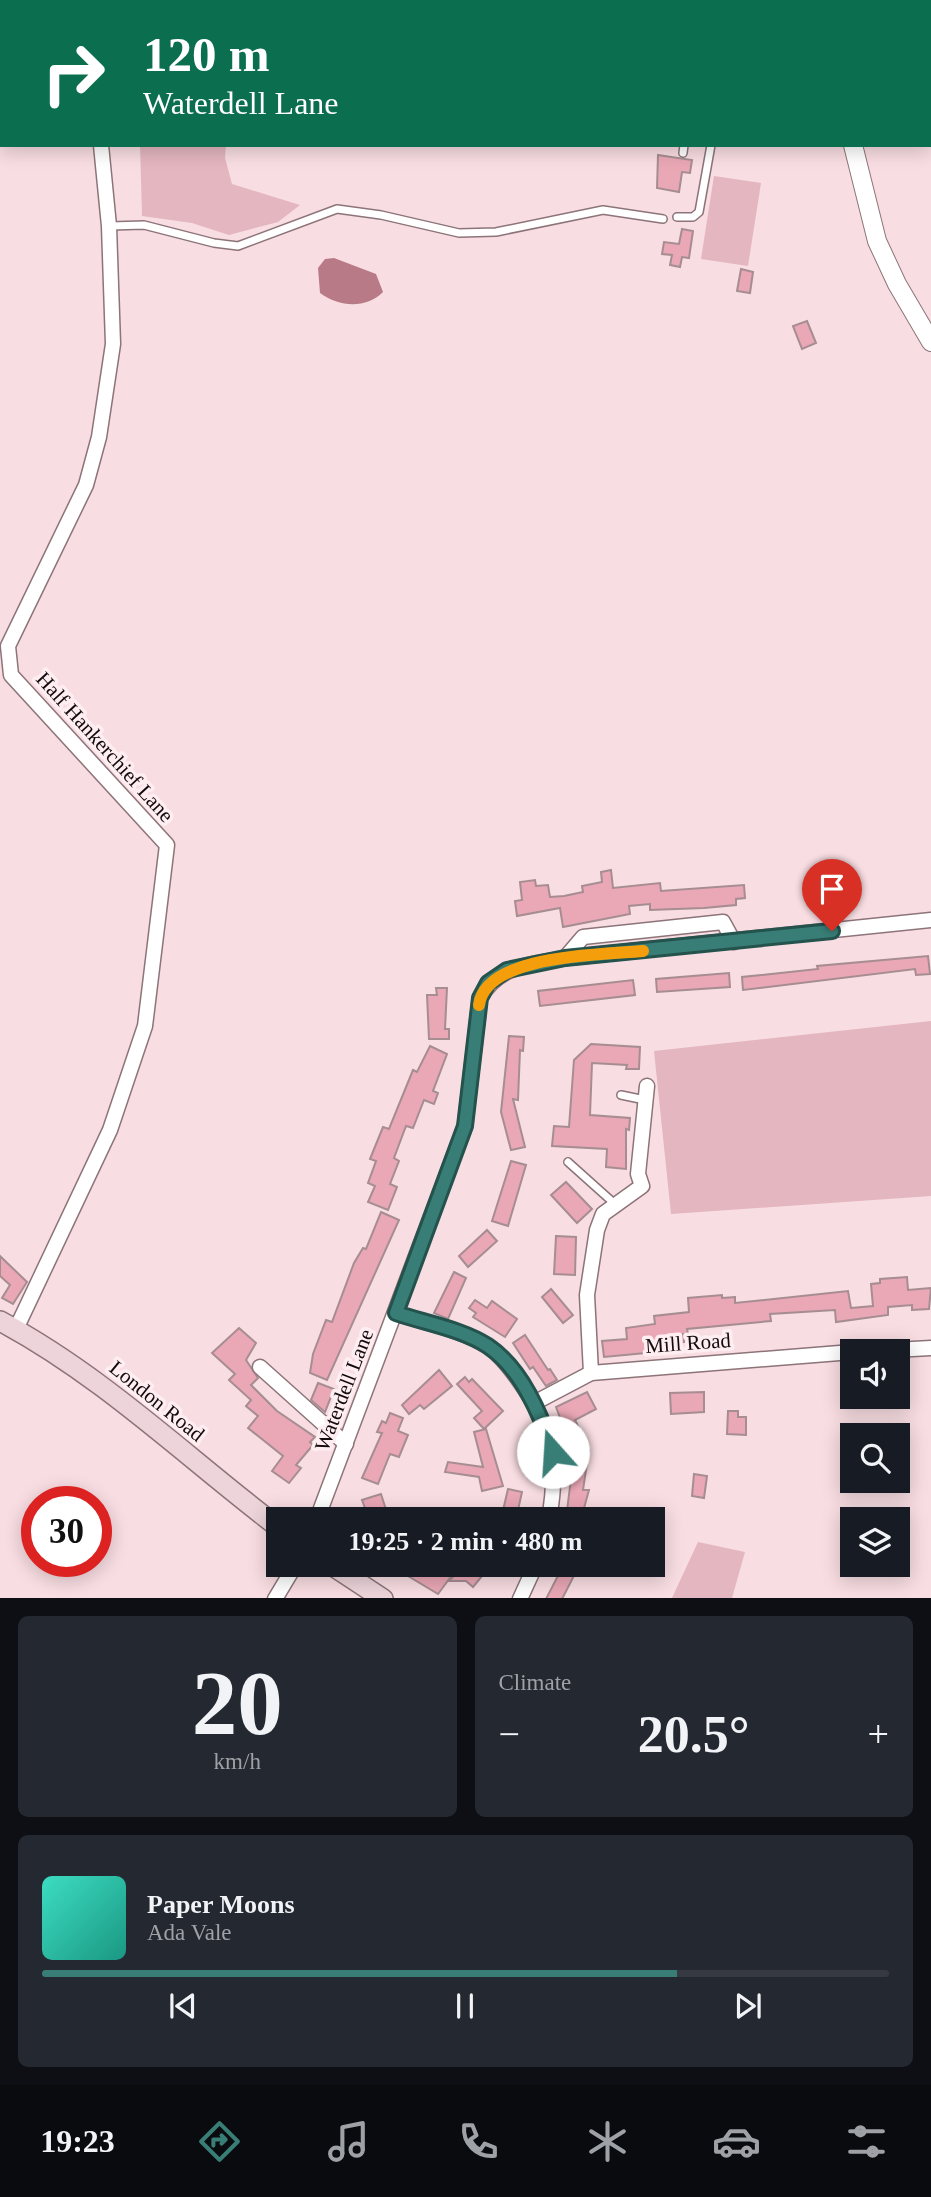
<!DOCTYPE html>
<html lang="en">
<head>
<meta charset="utf-8">
<style>
  body { margin:0; font-family:Georgia,serif; background:#242831; color:#f1f3f6; height:100vh; display:flex; flex-direction:column; font-size:26px; white-space:nowrap }
  * { box-sizing:border-box; margin:0 }
  p { font-size:23px; color:#9ea1a6 }
  .icon { flex:none; width:38px; height:38px; fill:none; stroke:currentColor; stroke-width:2; stroke-linecap:round; stroke-linejoin:round }
  .map { position:relative; height:1598px; overflow:hidden }
  .side { display:flex; flex-direction:column; gap:18px; padding:18px; background:#0d0f14; flex:1 }
  .side>* { flex:none }
  .banner { position:absolute; left:0px; top:0px; width:931px; height:147px; box-shadow:0 4px 18px #0003; background:#0b6e4f; color:#fff; overflow:hidden }
  .fabs { position:absolute; left:840px; top:1339px; display:grid; gap:14px }
  .fabs a { display:grid; place-items:center; width:70px; height:70px; border-radius:0px; background:#171b24; box-shadow:0 4px 18px #0003; font-size:35px }
  .speed { position:absolute; left:21px; top:1486px; display:flex; gap:14px; font-size:35px; font-weight:700; text-align:center }
  .speed>* { display:grid; place-content:center; width:91px; height:91px; border-radius:50%; background:#171b24; box-shadow:0 4px 18px #0003; line-height:1 }
  .speed .limit { border:10px solid #d22; background:#fff; color:#111 }
  .pin { position:absolute; display:grid; place-items:center; width:60px; height:60px; color:#fff; margin:-72px -30px; border-radius:50% 50% 50% 0; rotate:-45deg; box-shadow:0 0 7px #0007 }
  .pin .icon { rotate:45deg }
  .me { position:absolute; width:77px; margin:-38px; rotate:341deg; stroke-linejoin:round; filter:drop-shadow(0 0 5px #0008) }
  .turn { display:flex; align-items:center; gap:24px; height:147px; padding:0 28px; font-size:32px }
  .turn .icon { width:91px; height:91px; stroke-width:2.5 }
  .turn b { display:block; font-size:49px; line-height:60px }
  .big { font-size:52px; font-weight:700; line-height:1.1 }
  .side .tile { flex:1; display:flex; flex-direction:column; justify-content:center; gap:10px; min-width:0; padding:0 24px; border-radius:10px; background:#242831 }
  .side .dial { align-items:center; gap:0 }
  .dial b { font-size:91px; line-height:1 }
  .song { display:flex; align-items:center; gap:21px }
  .cover { width:84px; height:84px; border-radius:10px; background:linear-gradient(135deg,hsl(170 70% 55%),hsl(170 70% 35%)) }
  .played { height:7px; border-radius:4px; background:linear-gradient(90deg,#387e76 75%,#363941 75%) }
  .keys { display:flex; justify-content:space-around; direction:ltr }
  .heat { display:flex; justify-content:space-between; align-items:center; font-size:38px; direction:ltr }
  .side .tiles { flex:1; display:grid; gap:18px; grid-template-columns:1fr 1fr }
  .tile:last-child { grid-column:span 2 }
  .trip { position:absolute; left:266px; top:1507px; width:399px; height:70px; border-radius:0px; background:#171b24; box-shadow:0 4px 18px #0003; font-weight:700; line-height:70px; text-align:center }
  .dock { display:flex; height:112px; justify-content:space-around; align-items:center; background:#090b0e; color:#9ea1a6 }
  .dock .icon { width:49px; height:49px }
  .dock .current { color:#387e76 }
  .dock b { font-size:32px; color:#f1f3f6 }
  .map>svg:first-child { display:block }
</style>
</head>
<body>
<div class="map">
<svg width="931" height="1599" viewBox="0 0 931 1599">
  <rect width="100%" height="100%" fill="#f8dde2"/>
  <!-- green -->
  <g fill="#e4b6bf">
    <polygon points="140,145 226,145 225,158 232,184 300,205 278,222 229,235 192,223 142,216"/>
    <polygon points="714,176 761,183 748,266 701,259"/>
    <polygon points="931,1021 931,1196 671,1214 654,1051"/>
    <polygon points="698,1542 745,1552 732,1598 672,1598"/>
  </g>
  <!-- water -->
  <path fill="#b97a88" d="M334 258 376 274 383 292C366 309 339 307 320 293L318 268 325 259Z"/>
  <!-- building -->
  <g fill="#eaa7b5" stroke="#a68d92" stroke-width="2">
    <polygon points="658,155 692,160 690,173 682,172 679,192 657,188"/>
    <polygon points="682,229 693,231 689,258 682,257 680,267 670,265 672,255 662,254 664,242 679,244"/>
    <polygon points="741,269 753,272 750,293 737,291"/>
    <polygon points="807,321 816,343 802,349 793,326"/>
    <polygon points="611,870 613,888 660,883 661,891 744,885 745,898 736,899 736,905 704,908 650,910 650,904 629,906 630,914 563,927 560,908 517,916 515,901 522,900 520,882 535,880 536,886 548,885 550,897 564,896 583,892 582,886 602,882 601,872"/>
    <polygon points="928,956 930,974 916,975 915,969 743,990 742,977 818,969 817,966"/>
    <polygon points="729,973 730,987 657,992 656,979"/>
    <polygon points="633,980 635,995 540,1006 538,991"/>
    <polygon points="436,988 447,988 445,1029 449,1029 449,1039 429,1039 427,995 437,995"/>
    <polygon points="509,1036 524,1037 523,1051 520,1050 518,1100 513,1099 525,1147 511,1150 501,1112"/>
    <polygon points="591,1044 640,1047 639,1069 626,1069 627,1065 592,1063 590,1115 630,1118 629,1130 626,1129 626,1169 606,1167 607,1149 552,1146 554,1126 569,1127 574,1060"/>
    <polygon points="430,1046 447,1054 433,1091 438,1093 434,1104 424,1100 413,1128 406,1126 394,1158 399,1161 390,1184 397,1187 388,1210 368,1202 375,1186 368,1183 376,1161 370,1159 383,1127 389,1129 413,1070 417,1072"/>
    <polygon points="511,1161 526,1165 508,1226 492,1221"/>
    <polygon points="566,1182 592,1209 577,1223 551,1195"/>
    <polygon points="381,1212 399,1220 327,1380 310,1373 313,1354 326,1320 332,1322 354,1263 363,1248 366,1249"/>
    <polygon points="487,1230 497,1241 468,1267 459,1256"/>
    <polygon points="556,1236 576,1237 575,1275 554,1274"/>
    <polygon points="0,1256 27,1282 13,1304 2,1298 10,1285 0,1276"/>
    <polygon points="454,1272 466,1278 448,1319 434,1313"/>
    <polygon points="907,1277 908,1290 931,1288 929,1309 912,1310 912,1305 888,1307 888,1315 836,1322 835,1310 770,1314 771,1321 687,1329 688,1334 683,1334 684,1342 656,1348 656,1352 604,1357 602,1341 627,1339 626,1328 655,1324 654,1316 689,1312 688,1298 722,1295 722,1298 735,1297 735,1303 848,1291 851,1308 873,1306 871,1284 880,1283 880,1279"/>
    <polygon points="551,1289 573,1315 563,1323 542,1297"/>
    <polygon points="475,1300 487,1308 492,1301 517,1319 505,1337 473,1317 476,1313 469,1308"/>
    <polygon points="239,1328 256,1343 246,1360 258,1378 251,1385 277,1411 315,1437 310,1442 313,1445 296,1465 301,1468 289,1483 272,1471 283,1456 248,1428 258,1416 246,1406 251,1400 229,1380 235,1374 212,1353"/>
    <polygon points="525,1335 548,1370 550,1369 557,1380 546,1386 533,1367 530,1369 513,1343"/>
    <polygon points="439,1370 452,1386 424,1409 420,1405 409,1414 402,1405"/>
    <polygon points="465,1377 469,1382 472,1379 503,1411 484,1429 474,1418 482,1411 457,1384"/>
    <polygon points="318,1383 334,1389 325,1412 311,1400"/>
    <polygon points="587,1392 596,1409 575,1420 589,1450 583,1490 589,1490 581,1519 566,1519 574,1454 556,1407"/>
    <polygon points="704,1392 704,1412 671,1414 670,1393"/>
    <polygon points="728,1411 738,1411 738,1417 746,1417 746,1435 727,1434"/>
    <polygon points="390,1413 403,1418 398,1431 408,1435 399,1457 390,1454 378,1484 362,1478 382,1433 377,1432 382,1421 386,1423"/>
    <polygon points="486,1429 503,1486 482,1491 479,1477 445,1472 448,1462 483,1467 474,1432"/>
    <polygon points="694,1474 707,1476 704,1498 692,1496"/>
    <polygon points="508,1489 522,1492 516,1519 501,1519"/>
    <polygon points="381,1494 389,1519 346,1519 366,1511 362,1500"/>
    <polygon points="388,1564 415,1564 429,1574 434,1568 444,1575 452,1575 438,1594"/>
    <polygon points="465,1564 492,1564 473,1587 466,1581 449,1581"/>
    <polygon points="564,1564 580,1564 562,1599 546,1599"/>
  </g>
  <g fill="none" stroke-linecap="round" stroke-linejoin="round">
    <!-- service casing -->
    <g stroke="#8c7479" stroke-width="10">
      <g id="service">
        <polyline points="767,2 767,0"/>
        <polyline points="683,153 684,145"/>
        <polyline points="677,217 693,217 699,212 711,145"/>
        <polyline points="110,226 144,225 214,243 238,246 337,209 381,215 459,233 496,232 603,210 663,219"/>
        <polyline points="621,1095 645,1100"/>
        <polyline points="568,1162 616,1205"/>
      </g>
    </g>
    <!-- minor casing -->
    <g stroke="#8c7479" stroke-width="17">
      <g id="minor">
        <polyline points="627,0 635,2"/>
        <polyline points="127,2 128,0"/>
        <polyline points="565,958 583,937 723,922 734,942"/>
        <path d="M395 1313C425 1323 461 1329 487 1346 500 1354 511 1369 520 1382 553 1429 559 1463 549 1519"/>
        <polyline points="16,1329 110,1130 145,1026 167,845 11,675 8,646 86,485 99,437 113,344 109,226 101,145"/>
        <polyline points="876,1351 931,1348"/>
        <polyline points="260,1367 346,1444"/>
        <polyline points="591,1373 587,1295 597,1230 603,1214 642,1186 638,1174 647,1086"/>
        <polyline points="534,1403 591,1373 852,1352"/>
        <path d="M317 1519 465 1126 480 998C499 964 531 965 565 958L931 920"/>
        <polyline points="275,1599 296,1564"/>
        <polyline points="520,1599 536,1564"/>
      </g>
    </g>
    <!-- tertiary casing -->
    <g stroke="#8c7479" stroke-width="20">
      <g id="tertiary">
        <polyline points="829,0 829,2"/>
        <polyline points="853,145 877,241 897,284 931,342"/>
      </g>
    </g>
    <!-- secondary casing -->
    <g stroke="#8c7479" stroke-width="22">
      <g id="secondary">
        <path d="M0 1321C103 1376 186 1457 278 1527"/>
        <polyline points="330,1564 383,1599"/>
      </g>
    </g>
    <!-- service -->
    <use href="#service" stroke="#fff" stroke-width="7"/>
    <!-- minor -->
    <use href="#minor" stroke="#fff" stroke-width="14"/>
    <!-- tertiary -->
    <use href="#tertiary" stroke="#fff" stroke-width="18"/>
    <!-- secondary -->
    <use href="#secondary" stroke="#ecd4da" stroke-width="19"/>
  </g>
  <g fill="none" stroke-linecap="round" stroke-linejoin="round">
    <!-- route casing -->
    <g stroke="#24524d" stroke-width="18">
      <path id="route" d="M553 1452C541 1415 522 1369 488 1346 462 1329 425 1323 396 1313L465 1126 480 998 488 983 507 970 565 958 832 931"/>
    </g>
    <!-- route -->
    <use href="#route" stroke="#387e76" stroke-width="12"/>
    <!-- slow -->
    <path stroke="#f59e0b" stroke-width="12" d="M479 1005C486 954 602 955 643 951"/>
  </g>
  <g text-anchor="middle" stroke-width="7" stroke-linejoin="round" paint-order="stroke">
    <!-- street labels -->
    <g font-size="21" fill="#120a0c" stroke="#feeef1">
      <text transform="translate(105 747) rotate(48)" y="7">Half Hankerchief Lane</text>
      <text transform="translate(688 1343) rotate(-4)" y="7">Mill Road</text>
      <text transform="translate(344 1390) rotate(-69)" y="7">Waterdell Lane</text>
      <text transform="translate(157 1401) rotate(39)" y="7">London Road</text>
    </g>
  </g>
</svg>
<div class="fabs">
<a><svg class="icon" aria-label="sound" viewBox="0 0 24 24"><path d="M4 9h4l5-4v14l-5-4H4zM17 9q2 3 0 6"/></svg></a>
<a><svg class="icon" aria-label="search" viewBox="0 0 24 24"><circle cx="10" cy="10" r="6"/><path d="M15 15l6 6"/></svg></a>
<a><svg class="icon" aria-label="layers" viewBox="0 0 24 24"><path d="M12 4l9 5-9 5-9-5zM3 14l9 5 9-5"/></svg></a>
</div>
<div class="speed"><div class="limit">30</div></div>
<div class="pin" style="left:832px;top:931px;background:#d93025"><svg class="icon" aria-label="arrive" viewBox="0 0 24 24"><path d="M6 21V4h12l-3 4 3 4H6"/></svg></div>
<svg class="me" style="left:553px;top:1452px" viewBox="-20 -20 40 40"><circle r="19" fill="#fff"/><path d="M0-13L10 11 0 6-10 11z" fill="#387e76"/></svg>
<div class="trip">19:25 · 2 min · 480 m</div>
<div class="banner">
<div class="turn"><svg class="icon" aria-label="right" viewBox="0 0 24 24"><path d="M7 20v-9h11M14 6l5 5-5 5"/></svg><div><b>120 m</b>Waterdell Lane</div></div>
</div>
</div>
<section class="side">
<div class="tiles">
<div class="tile dial"><b>20</b><p>km/h</p></div>
<div class="tile"><p>Climate</p>
<div class="heat"><a>−</a><b class="big">20.5°</b><a>+</a></div>
</div>
<div class="tile">
<div class="song"><i class="cover"></i><div><b>Paper Moons</b><p>Ada Vale</p></div></div>
<div class="played"></div>
<div class="keys"><svg class="icon" aria-label="previous" viewBox="0 0 24 24"><path d="M18 5L8 12l10 7zM5 5v14"/></svg><svg class="icon" aria-label="pause" viewBox="0 0 24 24"><path d="M8 5v14M16 5v14"/></svg><svg class="icon" aria-label="next" viewBox="0 0 24 24"><path d="M6 5l10 7-10 7zM19 5v14"/></svg></div>
</div>
</div>
</section>
<nav class="dock">
<b>19:23</b>
<svg class="icon current" aria-label="directions" viewBox="0 0 24 24"><path d="M12 3l9 9-9 9-9-9zM9 14v-3h6M13 9l2 2-2 2"/></svg>
<svg class="icon" aria-label="music" viewBox="0 0 24 24"><path d="M9 18V5l10-2v13"/><circle cx="6" cy="18" r="3"/><circle cx="16" cy="16" r="3"/></svg>
<svg class="icon" aria-label="phone" viewBox="0 0 24 24"><path d="M5 4h4l2 5-3 2q2 4 5 5l2-3 5 2v4C11 20 4 13 5 4z"/></svg>
<svg class="icon" aria-label="climate" viewBox="0 0 24 24"><path d="M12 3v18M4 7l16 10M4 17L20 7"/></svg>
<svg class="icon" aria-label="car" viewBox="0 0 24 24"><path d="M5 17H2v-5l4-1 3-4h7l3 4 3 1v5h-3M9 17h6M6 11h13"/><circle cx="7" cy="17" r="2"/><circle cx="17" cy="17" r="2"/></svg>
<svg class="icon" aria-label="filters" viewBox="0 0 24 24"><path d="M4 7h16M4 17h16"/><circle cx="9" cy="7" r="2"/><circle cx="15" cy="17" r="2"/></svg>
</nav>
</body>
</html>
